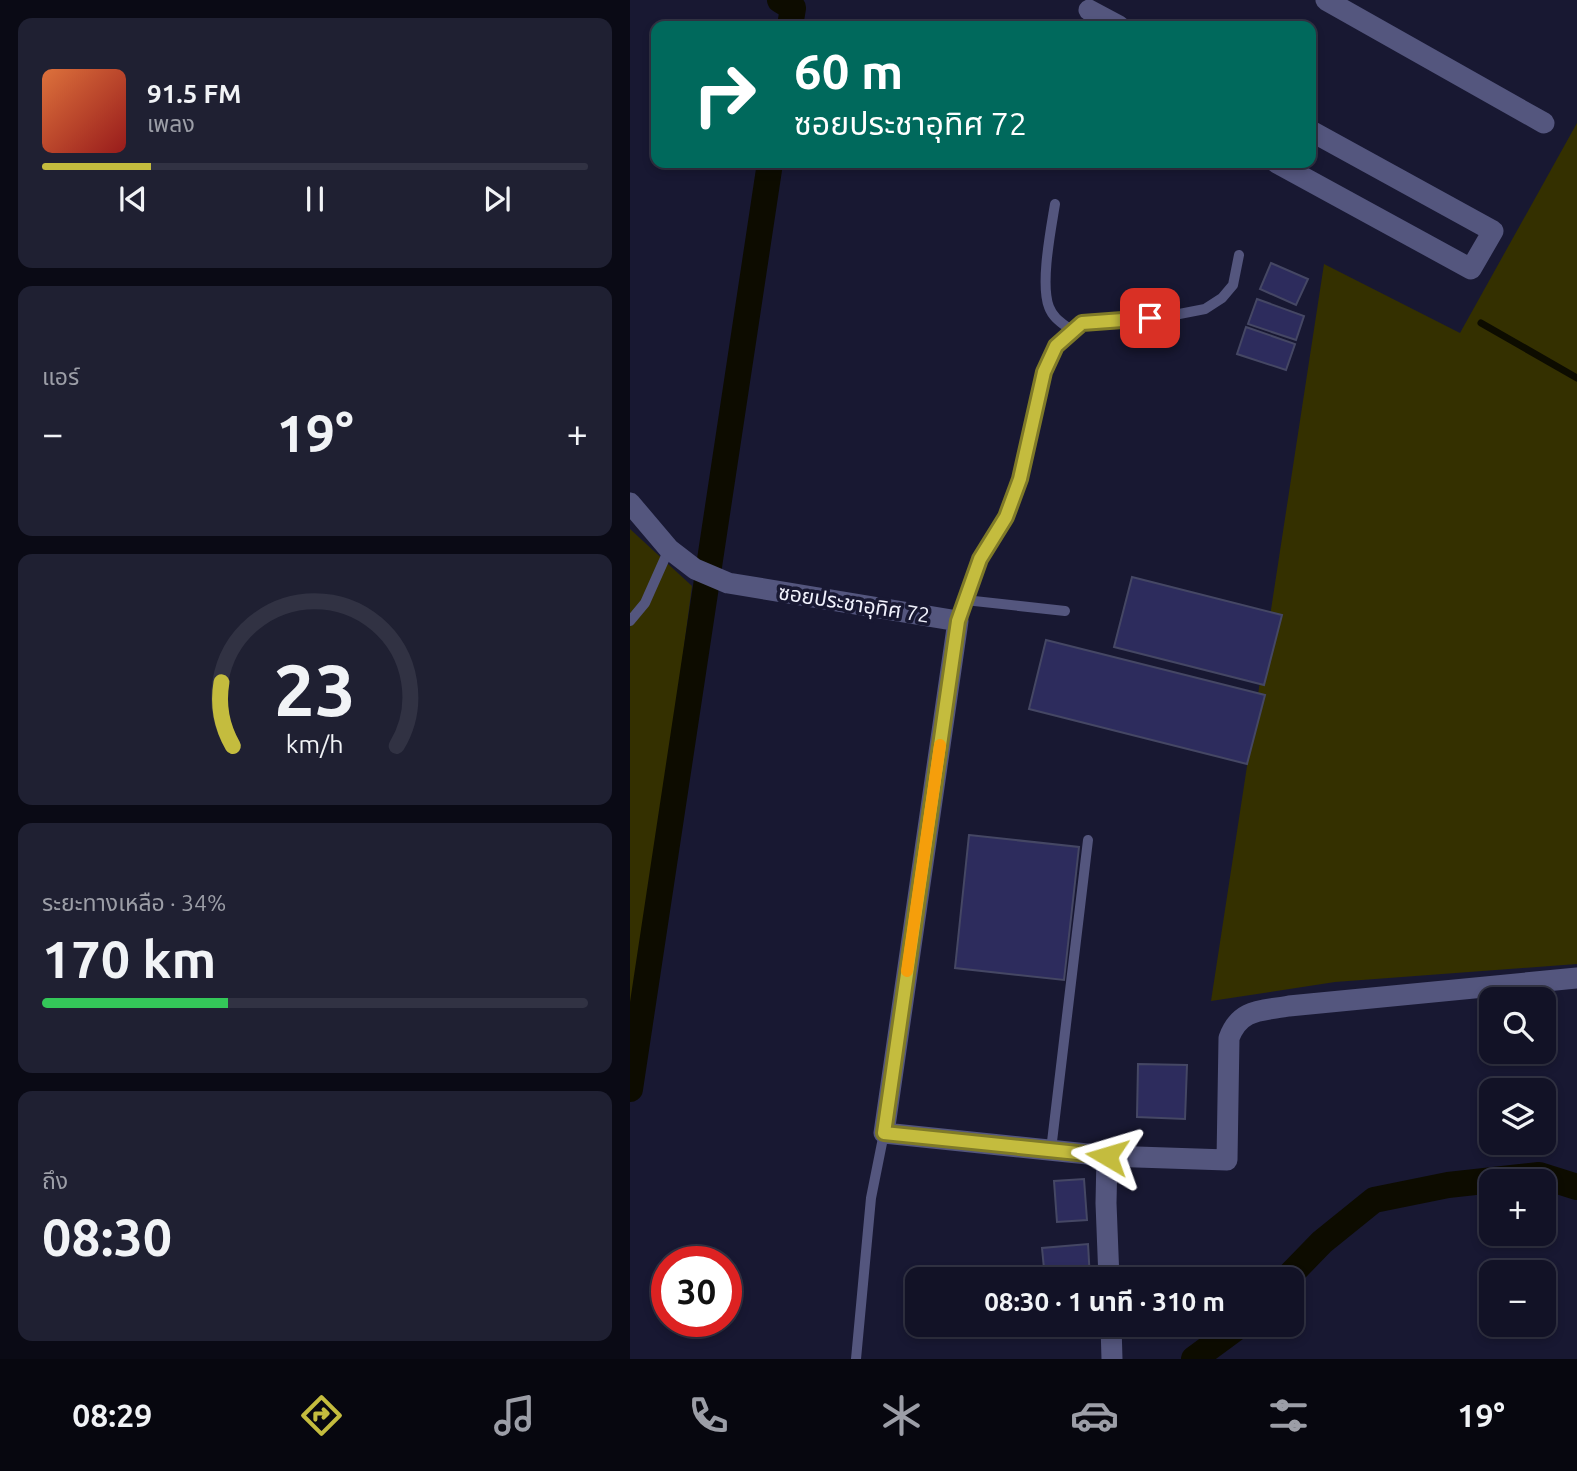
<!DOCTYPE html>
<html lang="th">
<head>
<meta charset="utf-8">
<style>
  body { margin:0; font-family:Ubuntu,"Noto Sans Thai",sans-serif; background:#1f2032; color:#f1f3f6; height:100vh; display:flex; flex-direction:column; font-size:26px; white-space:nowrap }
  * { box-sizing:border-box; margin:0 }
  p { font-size:23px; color:#9c9ea7 }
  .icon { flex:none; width:38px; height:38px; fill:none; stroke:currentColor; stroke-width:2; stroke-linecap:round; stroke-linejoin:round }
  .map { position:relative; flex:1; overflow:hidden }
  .sheet { display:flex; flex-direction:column; gap:18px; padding:18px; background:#0a0a15; width:630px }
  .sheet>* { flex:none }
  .hud { position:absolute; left:21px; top:21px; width:665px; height:147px; border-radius:14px; box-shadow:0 4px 10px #0003,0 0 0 2px #313243; background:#00695c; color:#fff; overflow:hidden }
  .buttons { position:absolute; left:849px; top:987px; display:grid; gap:14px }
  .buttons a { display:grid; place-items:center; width:77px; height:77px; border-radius:14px; background:#121226; box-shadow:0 4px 10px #0003,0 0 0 2px #313243; font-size:35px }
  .speed { position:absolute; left:21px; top:1246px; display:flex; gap:14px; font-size:35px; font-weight:700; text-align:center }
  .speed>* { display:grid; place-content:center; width:91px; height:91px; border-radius:50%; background:#121226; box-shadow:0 4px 10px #0003,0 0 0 2px #313243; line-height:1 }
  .speed .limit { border:10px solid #d22; background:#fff; color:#111 }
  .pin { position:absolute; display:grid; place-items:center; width:60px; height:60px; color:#fff; margin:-30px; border-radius:14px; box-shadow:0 4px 10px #0006 }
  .me { position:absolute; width:77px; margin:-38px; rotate:277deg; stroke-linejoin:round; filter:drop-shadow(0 0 5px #0008) }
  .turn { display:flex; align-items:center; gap:24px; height:147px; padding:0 28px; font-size:32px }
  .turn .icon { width:91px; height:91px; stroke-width:2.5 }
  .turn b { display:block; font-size:49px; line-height:60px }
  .big { font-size:52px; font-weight:700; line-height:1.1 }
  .sheet .tile { flex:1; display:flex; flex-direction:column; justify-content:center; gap:10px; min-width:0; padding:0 24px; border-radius:14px; background:#1f2032 }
  .sheet .dial { align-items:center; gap:0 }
  .dial svg { height:182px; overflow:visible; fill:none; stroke:#313243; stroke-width:7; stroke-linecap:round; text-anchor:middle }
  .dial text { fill:#f1f3f6; stroke:none }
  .song { display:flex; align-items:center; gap:21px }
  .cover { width:84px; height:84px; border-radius:10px; background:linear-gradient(135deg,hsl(20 70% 55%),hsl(0 70% 35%)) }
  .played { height:7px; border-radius:4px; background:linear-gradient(90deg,#c4bc3e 20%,#313243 20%) }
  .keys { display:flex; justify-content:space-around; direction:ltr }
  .heat { display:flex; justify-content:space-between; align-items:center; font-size:38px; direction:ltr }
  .charge { height:10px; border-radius:5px; background:linear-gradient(90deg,#34c759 34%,#313243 0) }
  .trip { position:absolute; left:275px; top:1267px; width:399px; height:70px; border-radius:14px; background:#121226; box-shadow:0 4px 10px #0003,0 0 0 2px #313243; font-weight:700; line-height:70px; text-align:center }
  .dock { display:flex; height:112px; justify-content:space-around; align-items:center; background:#07070f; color:#9c9ea7 }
  .dock .icon { width:49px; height:49px }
  .dock .on { color:#c4bc3e }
  .dock b { font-size:32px; color:#f1f3f6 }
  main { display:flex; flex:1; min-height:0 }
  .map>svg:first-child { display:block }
</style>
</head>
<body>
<main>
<section class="sheet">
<div class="tile">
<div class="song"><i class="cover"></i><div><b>91.5 FM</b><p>เพลง</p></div></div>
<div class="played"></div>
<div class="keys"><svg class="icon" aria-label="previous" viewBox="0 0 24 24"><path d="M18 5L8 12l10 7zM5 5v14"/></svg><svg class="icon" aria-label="pause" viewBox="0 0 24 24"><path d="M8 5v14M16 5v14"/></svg><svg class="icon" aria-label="next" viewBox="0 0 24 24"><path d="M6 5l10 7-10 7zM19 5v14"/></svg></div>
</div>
<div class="tile"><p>แอร์</p>
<div class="heat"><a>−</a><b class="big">19°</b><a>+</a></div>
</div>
<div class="tile dial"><svg viewBox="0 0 100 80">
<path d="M14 69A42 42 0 1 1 86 69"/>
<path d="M14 69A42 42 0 0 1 9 41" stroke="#c4bc3e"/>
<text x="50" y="56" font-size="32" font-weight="700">23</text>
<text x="50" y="72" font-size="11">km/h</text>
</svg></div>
<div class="tile"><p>ระยะทางเหลือ · 34%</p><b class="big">170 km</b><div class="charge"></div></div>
<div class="tile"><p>ถึง</p><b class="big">08:30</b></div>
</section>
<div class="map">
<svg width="947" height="1359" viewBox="0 0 947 1359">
  <rect width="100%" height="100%" fill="#181832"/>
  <!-- green -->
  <g fill="#343000">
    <polygon points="947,123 947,964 705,982 581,1001 694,264 830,333"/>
    <polygon points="0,529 62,586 0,1057"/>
  </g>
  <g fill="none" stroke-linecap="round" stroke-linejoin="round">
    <!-- stream -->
    <polyline stroke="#0d0c00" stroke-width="7" points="851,323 947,378"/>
    <!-- canal -->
    <g stroke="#0d0c00" stroke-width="26">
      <polyline points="150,0 163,8 160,26"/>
      <polyline points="0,1089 140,163"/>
      <polyline points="656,1279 692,1242 744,1200 818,1185 909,1175 947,1187"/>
      <polyline points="564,1359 610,1325"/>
    </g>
  </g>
  <!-- building -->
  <g fill="#2d2c5d" stroke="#454764" stroke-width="2">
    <polygon points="641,263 678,279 666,305 630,289"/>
    <polygon points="627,299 674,316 666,340 618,324"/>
    <polygon points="616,327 665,344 656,370 607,354"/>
    <polygon points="502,577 652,615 634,685 484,647"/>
    <polygon points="416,640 635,695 617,764 399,709"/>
    <polygon points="339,835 449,847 434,980 325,968"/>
    <polygon points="508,1064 557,1065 555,1119 507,1117"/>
    <polygon points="454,1179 457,1220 427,1222 424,1181"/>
    <polygon points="458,1244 460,1279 415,1279 412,1248"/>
    <polygon points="410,1325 450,1325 411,1332"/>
  </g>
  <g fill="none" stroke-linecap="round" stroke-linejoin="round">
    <!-- lane -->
    <g stroke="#54567e" stroke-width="10">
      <path d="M425 204C421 229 410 284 419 307 423 318 432 323 441 330"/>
      <polyline points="335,600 435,611"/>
      <polyline points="0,621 15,603 39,549"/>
      <polyline points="328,621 350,559 376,517 390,479 414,372 426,346 441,330 452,323 539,316 575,309 592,298 603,285 609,255"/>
      <polyline points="421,1150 458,840"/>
      <polyline points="226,1359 241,1198 254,1133"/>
    </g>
    <!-- street -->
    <g stroke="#54567e" stroke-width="21">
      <polyline points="696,0 914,123"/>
      <polyline points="459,10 489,26"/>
      <polyline points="647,163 841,269 863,231 681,131"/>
      <polyline points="0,503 39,549 65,569 98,583 328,621 254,1133 477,1156 476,1203 479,1279"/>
      <path d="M477 1156 597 1160 599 1038C610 1008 632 1011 659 1006L947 978"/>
      <polyline points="481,1325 482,1359"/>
    </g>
  </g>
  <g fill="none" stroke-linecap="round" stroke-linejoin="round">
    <!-- route casing -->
    <g stroke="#7f7a28" stroke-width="18">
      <polyline id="route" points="477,1156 254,1133 328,621 350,559 376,517 390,479 414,372 426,346 452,323 520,318"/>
    </g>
    <!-- route -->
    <use href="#route" stroke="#c4bc3e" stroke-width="12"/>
    <!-- slow -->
    <polyline stroke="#f59e0b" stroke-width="12" points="277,971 310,745"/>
  </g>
  <g text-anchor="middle" stroke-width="7" stroke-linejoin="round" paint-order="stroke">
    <!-- street labels -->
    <g font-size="21" fill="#f1f2fd" stroke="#181832">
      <text transform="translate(224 604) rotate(9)" y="7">ซอยประชาอุทิศ 72</text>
    </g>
  </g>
</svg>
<div class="buttons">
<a><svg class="icon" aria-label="search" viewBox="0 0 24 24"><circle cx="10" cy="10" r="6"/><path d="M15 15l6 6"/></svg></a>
<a><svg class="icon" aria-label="layers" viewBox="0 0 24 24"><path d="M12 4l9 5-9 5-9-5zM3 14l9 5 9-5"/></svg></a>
<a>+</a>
<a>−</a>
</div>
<div class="speed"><div class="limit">30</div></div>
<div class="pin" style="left:520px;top:318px;background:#d93025"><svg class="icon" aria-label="arrive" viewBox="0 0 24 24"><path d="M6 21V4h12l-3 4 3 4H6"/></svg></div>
<svg class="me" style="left:477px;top:1156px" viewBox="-20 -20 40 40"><path d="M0-17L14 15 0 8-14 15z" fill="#c4bc3e" stroke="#fff" stroke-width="4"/></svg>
<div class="trip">08:30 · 1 นาที · 310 m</div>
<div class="hud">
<div class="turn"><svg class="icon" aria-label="right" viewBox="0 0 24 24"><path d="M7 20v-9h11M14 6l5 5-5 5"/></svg><div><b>60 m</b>ซอยประชาอุทิศ 72</div></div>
</div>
</div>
</main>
<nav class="dock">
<b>08:29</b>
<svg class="icon on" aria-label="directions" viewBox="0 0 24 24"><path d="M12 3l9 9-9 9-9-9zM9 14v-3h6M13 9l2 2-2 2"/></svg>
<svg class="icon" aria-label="music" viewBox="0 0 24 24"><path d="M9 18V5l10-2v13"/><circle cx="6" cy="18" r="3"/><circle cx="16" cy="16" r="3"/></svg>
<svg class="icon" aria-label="phone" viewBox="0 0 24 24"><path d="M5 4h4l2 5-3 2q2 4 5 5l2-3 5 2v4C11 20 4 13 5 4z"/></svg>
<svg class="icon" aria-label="climate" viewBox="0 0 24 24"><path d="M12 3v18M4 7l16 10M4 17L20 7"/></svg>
<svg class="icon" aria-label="car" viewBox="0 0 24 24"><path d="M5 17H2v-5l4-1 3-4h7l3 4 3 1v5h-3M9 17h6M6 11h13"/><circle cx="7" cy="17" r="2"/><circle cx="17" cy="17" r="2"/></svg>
<svg class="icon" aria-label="filters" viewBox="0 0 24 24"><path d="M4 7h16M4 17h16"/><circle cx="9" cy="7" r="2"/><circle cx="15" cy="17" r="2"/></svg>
<b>19°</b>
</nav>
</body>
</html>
